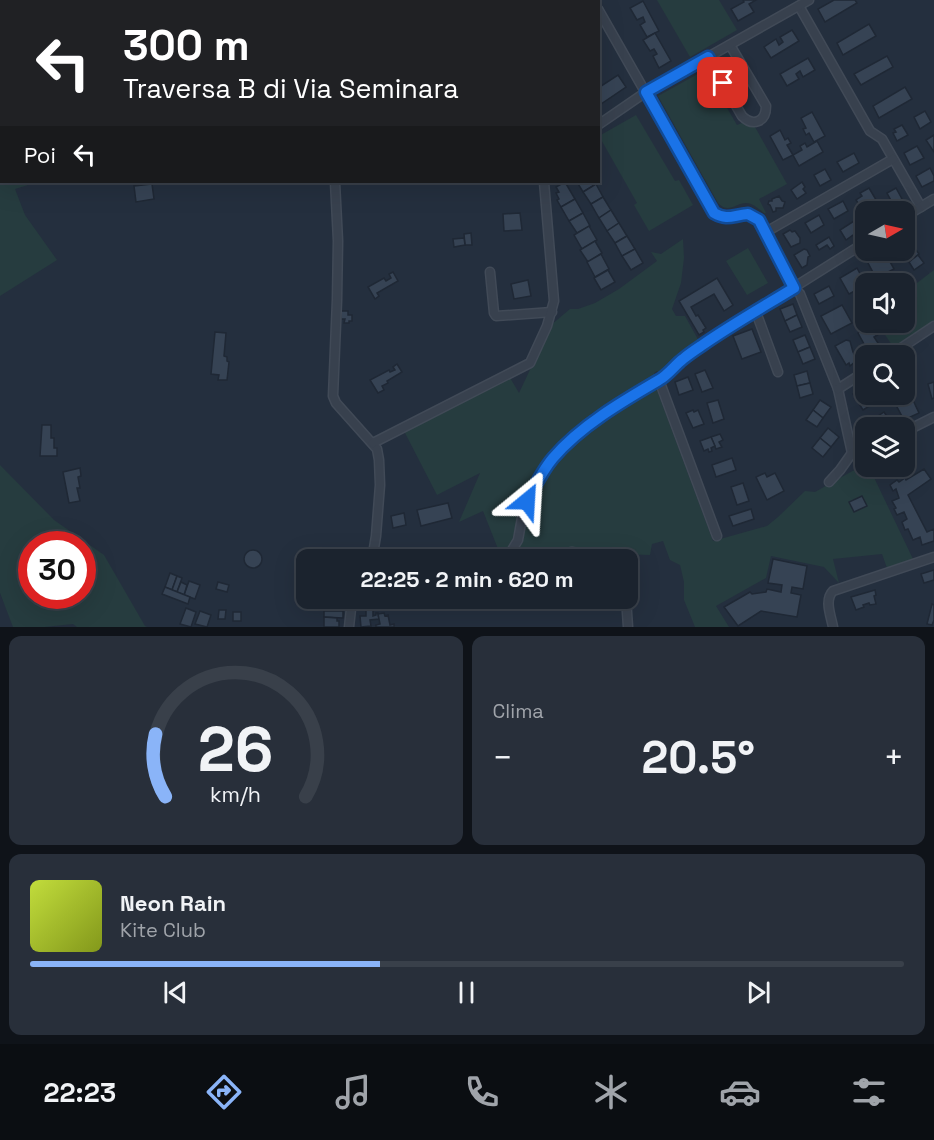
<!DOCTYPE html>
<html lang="it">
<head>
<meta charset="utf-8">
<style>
  body { margin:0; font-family:"Space Grotesk",sans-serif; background:#282f3a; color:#f1f3f6; height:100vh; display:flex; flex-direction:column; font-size:22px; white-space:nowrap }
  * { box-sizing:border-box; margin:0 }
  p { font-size:20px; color:#a0a4aa }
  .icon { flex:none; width:33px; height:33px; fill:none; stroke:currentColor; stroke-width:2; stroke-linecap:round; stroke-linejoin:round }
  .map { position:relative; height:627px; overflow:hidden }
  .sheet { display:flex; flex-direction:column; gap:9px; padding:9px; background:#0f1319; flex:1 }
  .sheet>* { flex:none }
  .guide { position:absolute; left:0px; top:0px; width:600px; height:183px; box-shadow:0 6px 24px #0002,0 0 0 2px #39404a; background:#202124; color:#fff; overflow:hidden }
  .needle { width:39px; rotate:81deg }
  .controls { position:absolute; left:855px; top:201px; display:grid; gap:12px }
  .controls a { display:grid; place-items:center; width:60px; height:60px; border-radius:12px; background:#1b232e; box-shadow:0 6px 24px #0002,0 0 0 2px #39404a; font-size:30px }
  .speed { position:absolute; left:18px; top:531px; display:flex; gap:12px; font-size:30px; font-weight:700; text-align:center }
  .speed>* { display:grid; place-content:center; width:78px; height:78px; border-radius:50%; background:#1b232e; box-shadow:0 6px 24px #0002,0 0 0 2px #39404a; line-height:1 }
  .speed .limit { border:9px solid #d22; background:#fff; color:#111 }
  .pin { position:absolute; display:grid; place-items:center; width:51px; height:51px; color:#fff; margin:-26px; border-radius:12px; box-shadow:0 3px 9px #0006 }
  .me { position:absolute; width:66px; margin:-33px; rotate:27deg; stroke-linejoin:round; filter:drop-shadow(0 0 4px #0008) }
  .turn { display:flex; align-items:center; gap:21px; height:126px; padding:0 24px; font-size:27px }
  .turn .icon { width:78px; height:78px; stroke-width:2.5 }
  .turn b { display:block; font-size:42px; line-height:51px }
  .then { display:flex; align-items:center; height:57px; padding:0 24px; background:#0003; gap:12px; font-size:22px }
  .big { font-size:45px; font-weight:700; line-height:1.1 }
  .sheet .tile { flex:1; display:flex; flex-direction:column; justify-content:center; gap:9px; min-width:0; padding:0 21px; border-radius:12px; background:#282f3a }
  .sheet .dial { align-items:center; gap:0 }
  .dial svg { height:156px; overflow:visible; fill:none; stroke:#39404a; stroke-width:7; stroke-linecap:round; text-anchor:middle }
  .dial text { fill:#f1f3f6; stroke:none }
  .song { display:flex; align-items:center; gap:18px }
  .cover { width:72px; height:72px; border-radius:9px; background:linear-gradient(135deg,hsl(70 70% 55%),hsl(70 70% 35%)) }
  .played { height:6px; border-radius:3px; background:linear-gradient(90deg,#8ab4f8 40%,#39404a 40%) }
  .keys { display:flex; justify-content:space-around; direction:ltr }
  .heat { display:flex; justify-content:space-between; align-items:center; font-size:33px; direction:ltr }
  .sheet .tiles { flex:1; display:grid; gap:9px; grid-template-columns:1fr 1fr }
  .tile:last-child { grid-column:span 2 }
  .trip { position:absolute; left:296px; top:549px; width:342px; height:60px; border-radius:12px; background:#1b232e; box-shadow:0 6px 24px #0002,0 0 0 2px #39404a; font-weight:700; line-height:60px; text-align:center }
  .menu { display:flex; height:96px; justify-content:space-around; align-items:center; background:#0b0e12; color:#a0a4aa }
  .menu .icon { width:42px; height:42px }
  .menu .active { color:#8ab4f8 }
  .menu b { font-size:27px; color:#f1f3f6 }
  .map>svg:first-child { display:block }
</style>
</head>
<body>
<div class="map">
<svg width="934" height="627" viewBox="0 0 934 627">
  <rect width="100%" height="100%" fill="#242f3e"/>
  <!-- green -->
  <g fill="#263c3f" fill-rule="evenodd">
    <polygon points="0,0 274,0 274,1 2,2 2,182 38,182 15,189 25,215 57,260 0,296"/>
    <polygon points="657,0 719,0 737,30 690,57"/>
    <path d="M705 70 737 125 742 123 755 127 787 184 759 199 766 213H764C760 210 756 206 751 204 738 199 730 216 718 203L658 96Z"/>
    <polygon points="636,115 675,181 679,180 693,205 649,231 634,205 637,203 599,136"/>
    <polygon points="683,239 684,258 681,283 672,309 676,316 685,316 700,343 675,360 660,375 657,371 654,373 656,377 599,414 594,412 590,415 590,421 560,444 539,471 515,539 502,559 483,511 459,522 480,473 437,495 404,431 509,376 519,393 551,325 570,309 578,309 595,303 619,289 657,261 651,252 661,254"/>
    <polygon points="748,248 768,283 747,295 726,261"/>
    <polygon points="934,270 934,322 894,348 877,323 904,322 905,292"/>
    <polygon points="655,385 713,541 767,526 778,517 805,491 815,492 865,464 866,466 869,467 913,559 887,568 882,554 833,559 839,583 824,567 771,556 766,578 716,606 729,627 695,627 684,600 684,582 680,565 670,560 663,541 652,544 650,555 615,554 575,549 518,559 509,560 523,542 526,511 532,497 548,471 567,449 618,408"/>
    <path d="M0 465 54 520 104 555 145 626 147 627H77L73 624 45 627H13L0 593ZM32 544H82V596H32Z"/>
  </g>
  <!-- building -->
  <g fill="#364354" stroke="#1f2835" stroke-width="1.5">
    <polygon points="743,0 756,0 749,4 754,12 738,21 731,9 744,2"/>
    <polygon points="834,0 855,0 857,3 825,22 818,9"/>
    <polygon points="643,1 659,31 647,37 640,25 645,22 643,17 637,20 630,8"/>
    <polygon points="869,24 876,36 843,55 837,43"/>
    <polygon points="792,30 799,41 771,58 764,47 776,39 779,45 783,42 780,37"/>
    <polygon points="655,33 671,61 659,68 653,56 657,54 654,49 650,51 643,40"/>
    <polygon points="887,56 893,67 861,85 854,74"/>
    <polygon points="808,58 815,70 803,77 800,71 796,74 799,79 787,86 780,74"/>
    <polygon points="618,75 626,87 598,106 598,88"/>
    <polygon points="905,87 912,99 879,118 873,106"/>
    <polygon points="925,111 931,122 920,129 914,117"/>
    <polygon points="812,112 825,136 814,142 809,133 806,135 803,129 806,128 801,118"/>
    <polygon points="902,125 908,135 897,141 893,133 896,132 894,129"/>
    <polygon points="780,130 785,140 788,138 791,143 787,145 793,155 783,160 770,136"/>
    <polygon points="934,135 934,152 926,140"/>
    <polygon points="817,141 823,152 799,166 793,155 802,150 800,146 805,143 807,147"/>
    <polygon points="917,146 924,158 910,165 904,153"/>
    <polygon points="854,153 859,163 843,172 837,162"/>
    <polygon points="930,168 934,176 934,181 922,187 916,176"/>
    <polygon points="825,169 831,180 820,186 814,175"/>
    <polygon points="565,182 575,199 561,207 557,200 559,199 556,193 559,192 556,187"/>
    <polygon points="577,182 594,182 596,184 583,192"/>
    <polygon points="802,182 805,187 803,189 806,193 797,199 791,190"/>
    <polygon points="152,184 154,199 136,202 134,186"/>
    <polygon points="596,184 603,197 591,204 583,192"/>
    <polygon points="869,188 881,208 876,212 872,212 870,208 864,212 856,200 862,196 860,193"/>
    <polygon points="896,188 902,199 893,204 887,193"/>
    <polygon points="779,196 782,201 785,202 783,208 776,208 776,211 773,212 770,205 768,204 769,201 772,201 772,199"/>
    <polygon points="603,197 611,210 599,218 591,204"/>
    <polygon points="575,199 583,213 569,221 561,207"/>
    <polygon points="843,201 848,211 834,219 828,209"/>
    <polygon points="611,210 619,223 607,231 599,218"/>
    <polygon points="520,213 522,230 504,231 503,214"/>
    <polygon points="583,213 590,226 577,233 569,221"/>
    <polygon points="819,215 824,225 811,233 805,223"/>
    <polygon points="854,221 860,230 846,240 840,230"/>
    <polygon points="619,223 627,236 615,243 607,231"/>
    <polygon points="589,226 597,240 582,249 574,235"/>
    <polygon points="790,230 792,232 795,231 800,238 800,243 791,247 783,234"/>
    <polygon points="471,233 472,245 465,245 464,234"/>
    <polygon points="627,236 635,249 622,256 615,243"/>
    <polygon points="829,237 834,246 830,249 827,245 819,250 816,245"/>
    <polygon points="464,238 465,245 454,247 453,239"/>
    <polygon points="910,239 915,246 905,253 904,250 904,243"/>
    <polygon points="595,241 602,253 588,262 580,250"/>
    <polygon points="914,247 919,254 910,261 904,253"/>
    <polygon points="635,249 643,263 631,270 622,256"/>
    <polygon points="804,249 807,250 810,256 808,257 807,265 802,268 794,255"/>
    <polygon points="884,251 894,269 876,278 867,261"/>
    <polygon points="601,254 609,269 595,277 587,262"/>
    <polygon points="918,255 924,263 914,270 909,262"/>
    <polygon points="857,268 866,285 849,294 840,278"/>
    <polygon points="608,270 615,282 601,290 594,278"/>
    <polygon points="393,272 398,281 377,293 379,296 375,299 368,287 384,278 386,281 391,278 389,274"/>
    <polygon points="717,278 733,305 724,311 714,294 691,307 696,316 698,315 706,328 703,330 704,332 699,335 679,301"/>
    <polygon points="528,280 531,296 514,299 511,284"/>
    <polygon points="829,286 834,296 819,304 814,294"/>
    <polygon points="793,304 797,315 785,321 780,309"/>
    <polygon points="842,305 852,323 831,334 821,316"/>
    <polygon points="341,311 348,311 348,315 352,315 352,321 349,321 349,323 344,323 345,319 341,319"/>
    <polygon points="797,315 802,327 790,332 785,321"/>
    <polygon points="871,324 879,334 874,337 880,346 869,353 858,333"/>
    <polygon points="752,329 761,352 742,359 733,336"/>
    <polygon points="215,332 226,333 224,356 227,357 227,361 229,362 227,380 218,380 219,375 211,374"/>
    <polygon points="805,335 810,347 798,352 793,340"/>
    <polygon points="846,340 850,341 853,352 857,360 850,366 849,363 846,365 835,346"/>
    <polygon points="810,347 815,359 803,364 798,352"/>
    <polygon points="397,364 402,372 387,381 388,383 382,386 384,390 378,393 370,380 389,370 390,372 395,370 393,367"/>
    <polygon points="705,370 713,388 702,392 695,374"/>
    <polygon points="807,371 810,383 797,386 794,375"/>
    <polygon points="688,377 693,390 679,395 675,382"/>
    <polygon points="934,382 934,398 932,399 928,384"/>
    <polygon points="810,383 813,394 800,398 797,386"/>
    <polygon points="866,386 866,394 871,394 876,402 863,410 853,394"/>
    <polygon points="912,398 919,413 904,420 896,405"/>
    <polygon points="718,400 724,419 713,423 707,403"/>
    <polygon points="820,400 831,407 823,418 813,410"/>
    <polygon points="693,410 694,412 698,410 704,424 693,428 686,413"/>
    <polygon points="813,410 823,418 817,427 806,420"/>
    <polygon points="884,412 888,418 885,420 888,424 883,428 867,428 865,425"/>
    <polygon points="42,425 51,425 51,438 54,438 54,448 57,448 57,456 40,456"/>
    <polygon points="828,428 839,437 831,447 820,438"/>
    <polygon points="720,434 723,440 719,442 722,447 716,449 711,437"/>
    <polygon points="711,437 715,446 711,448 712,451 709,452 708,449 704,451 700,441"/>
    <polygon points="820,438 831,447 823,457 812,448"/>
    <polygon points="732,458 736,470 716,477 712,465"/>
    <polygon points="80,468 81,476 78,477 80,488 77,488 80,501 69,503 63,472"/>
    <polygon points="924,469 931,479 908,495 927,532 934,529 934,541 922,545 920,537 913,540 908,529 905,530 902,522 907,519 904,512 897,515 894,509 896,508 892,501 899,498 896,489 893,491 890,485 897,480 899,482 905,478 906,480"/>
    <polygon points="765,473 767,477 775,473 784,491 767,500 756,477"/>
    <polygon points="743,483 749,501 737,505 731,487"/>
    <polygon points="862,496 867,506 854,512 849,502"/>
    <polygon points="448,503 452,518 421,526 417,510"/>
    <polygon points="751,509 754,519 733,526 729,516"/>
    <polygon points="404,513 406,525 393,528 391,516"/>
    <polygon points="442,550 444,560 430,560 429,552"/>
    <circle cx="253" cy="559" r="9"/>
    <polygon points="773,559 807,566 803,589 792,587 791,593 801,595 797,617 761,611 738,626 724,607 750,592 752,594 766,592 767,589 781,592 782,585 768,583"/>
    <polygon points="934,570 934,580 924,583 921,574"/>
    <polygon points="170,573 177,576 172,590 165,587"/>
    <polygon points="177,576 182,578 177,592 172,590"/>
    <polygon points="189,581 200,585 195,599 184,595"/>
    <polygon points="181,582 187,585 184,595 177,592"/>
    <polygon points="218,582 229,585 227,592 216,589"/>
    <polygon points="165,587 190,597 188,604 162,594"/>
    <polygon points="875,590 876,595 874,596 876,604 870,605 869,603 863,605 864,607 856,610 851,597"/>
    <polygon points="361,598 380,598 380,600 373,601 373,616 376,615 376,613 378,613 379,619 370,620 371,626 361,627 360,616 366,616 366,605 359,606"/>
    <polygon points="380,598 388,598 388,607 377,609 376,601 380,600"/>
    <polygon points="932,604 934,605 934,620 932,625 927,624"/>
    <polygon points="186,608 196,612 191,627 180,624"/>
    <polygon points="219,610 226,610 225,619 218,619"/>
    <polygon points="200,611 211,615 207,627 195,624"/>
    <polygon points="324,611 343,611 343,618 324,617"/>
    <rect x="233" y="612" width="8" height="9"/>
    <polygon points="384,613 385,616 388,615 390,625 394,624 394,627 376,627 376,625 380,624 378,614"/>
    <polygon points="324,617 337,618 337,621 339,621 339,627 324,627"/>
  </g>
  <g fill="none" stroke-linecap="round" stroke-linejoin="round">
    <!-- minor casing -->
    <g stroke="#414a57" stroke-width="11">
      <g id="minor">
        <polyline points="277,0 277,2"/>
        <polyline points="593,0 594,2"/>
        <polyline points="799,6 870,131 882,139 921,207"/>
        <path d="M598 9 714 213C733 225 741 206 759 220L794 288 800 294 838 389 852 453 857 456 866 452"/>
        <path d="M708 57 742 116C753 127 766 122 766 106L730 45"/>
        <polyline points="598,125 646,92 809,0"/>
        <polyline points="335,182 338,241 337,300 333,396 336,403 377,449 379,460 380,485 376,536 372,560"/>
        <polyline points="904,217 934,199"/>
        <polyline points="766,232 893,159"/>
        <polyline points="490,272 494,313 496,316 552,312"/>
        <polyline points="756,312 778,372"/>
        <polyline points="889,356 934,326"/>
        <polyline points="659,380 717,536"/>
        <polyline points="838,389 866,371"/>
        <polyline points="904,432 934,417"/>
        <polyline points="373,443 530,363 547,326 554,301 544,182"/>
        <polyline points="829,482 840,470 852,453"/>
        <polyline points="506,560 518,540 523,512 527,501 542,472 553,458 568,442 596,420 628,398 659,380 683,359 704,344 866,242"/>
        <polyline points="534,560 572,552 621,560"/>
        <polyline points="626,598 628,627"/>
        <polyline points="349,627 351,609 356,598"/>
        <path d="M833 627C831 616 824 600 833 591L934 557"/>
      </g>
    </g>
    <!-- minor -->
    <use href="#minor" stroke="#38414e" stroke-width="8"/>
  </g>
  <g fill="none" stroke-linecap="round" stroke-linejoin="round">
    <!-- route casing -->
    <g stroke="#114b97" stroke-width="15">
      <path id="route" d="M527 501C535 486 542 471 553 458 580 426 623 401 659 380 668 375 675 365 683 359 689 354 695 350 701 346 731 325 763 307 794 288L759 220 748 214C733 215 728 221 714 213L646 92 708 57 723 83"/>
    </g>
    <!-- route -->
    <use href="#route" stroke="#1a73e8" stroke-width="10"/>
  </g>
</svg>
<div class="controls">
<a><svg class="needle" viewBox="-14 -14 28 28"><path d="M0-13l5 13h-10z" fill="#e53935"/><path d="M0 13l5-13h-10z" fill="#a0a4aa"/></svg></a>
<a><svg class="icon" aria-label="sound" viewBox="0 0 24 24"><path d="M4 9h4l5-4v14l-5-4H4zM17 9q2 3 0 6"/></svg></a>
<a><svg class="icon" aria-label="search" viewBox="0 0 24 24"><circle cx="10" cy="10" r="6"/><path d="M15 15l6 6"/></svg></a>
<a><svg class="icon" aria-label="layers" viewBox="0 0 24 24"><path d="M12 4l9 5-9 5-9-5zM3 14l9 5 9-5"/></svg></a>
</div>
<div class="speed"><div class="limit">30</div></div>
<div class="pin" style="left:723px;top:83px;background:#d93025"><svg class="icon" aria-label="arrive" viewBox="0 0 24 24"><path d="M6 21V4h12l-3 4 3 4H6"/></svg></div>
<svg class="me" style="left:527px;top:501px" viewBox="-20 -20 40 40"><path d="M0-17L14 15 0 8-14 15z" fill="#1a73e8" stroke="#fff" stroke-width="4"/></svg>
<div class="trip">22:25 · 2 min · 620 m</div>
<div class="guide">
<div class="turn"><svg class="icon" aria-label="left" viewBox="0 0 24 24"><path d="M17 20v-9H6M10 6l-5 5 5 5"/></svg><div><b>300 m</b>Traversa B di Via Seminara</div></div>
<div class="then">Poi<svg class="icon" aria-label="left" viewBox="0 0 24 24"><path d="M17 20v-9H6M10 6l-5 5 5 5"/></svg></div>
</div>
</div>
<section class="sheet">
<div class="tiles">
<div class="tile dial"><svg viewBox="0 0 100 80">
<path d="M14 69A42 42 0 1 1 86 69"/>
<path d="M14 69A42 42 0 0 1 9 37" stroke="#8ab4f8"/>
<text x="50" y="56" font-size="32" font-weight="700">26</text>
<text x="50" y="72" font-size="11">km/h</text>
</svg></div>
<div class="tile"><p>Clima</p>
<div class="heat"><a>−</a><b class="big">20.5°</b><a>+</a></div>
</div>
<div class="tile">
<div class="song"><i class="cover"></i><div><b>Neon Rain</b><p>Kite Club</p></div></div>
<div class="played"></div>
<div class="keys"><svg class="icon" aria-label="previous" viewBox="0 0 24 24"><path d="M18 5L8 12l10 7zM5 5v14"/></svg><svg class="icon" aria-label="pause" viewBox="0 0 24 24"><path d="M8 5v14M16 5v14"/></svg><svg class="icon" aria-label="next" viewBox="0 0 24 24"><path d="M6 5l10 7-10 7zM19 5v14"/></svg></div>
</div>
</div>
</section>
<nav class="menu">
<b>22:23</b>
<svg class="icon active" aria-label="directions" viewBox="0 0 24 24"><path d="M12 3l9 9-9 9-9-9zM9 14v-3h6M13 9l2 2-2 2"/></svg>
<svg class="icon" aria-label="music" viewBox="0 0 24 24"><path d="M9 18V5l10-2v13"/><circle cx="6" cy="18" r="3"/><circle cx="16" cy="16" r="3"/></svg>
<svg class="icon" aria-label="phone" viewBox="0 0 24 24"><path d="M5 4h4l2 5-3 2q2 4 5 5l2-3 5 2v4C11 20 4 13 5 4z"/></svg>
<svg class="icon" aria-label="climate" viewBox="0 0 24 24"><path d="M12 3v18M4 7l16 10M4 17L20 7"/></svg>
<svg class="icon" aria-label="car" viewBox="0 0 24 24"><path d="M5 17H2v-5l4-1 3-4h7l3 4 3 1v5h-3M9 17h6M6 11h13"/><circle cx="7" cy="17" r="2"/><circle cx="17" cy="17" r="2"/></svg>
<svg class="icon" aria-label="filters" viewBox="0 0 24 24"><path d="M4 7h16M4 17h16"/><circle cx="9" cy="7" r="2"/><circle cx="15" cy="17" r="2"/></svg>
</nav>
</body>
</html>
